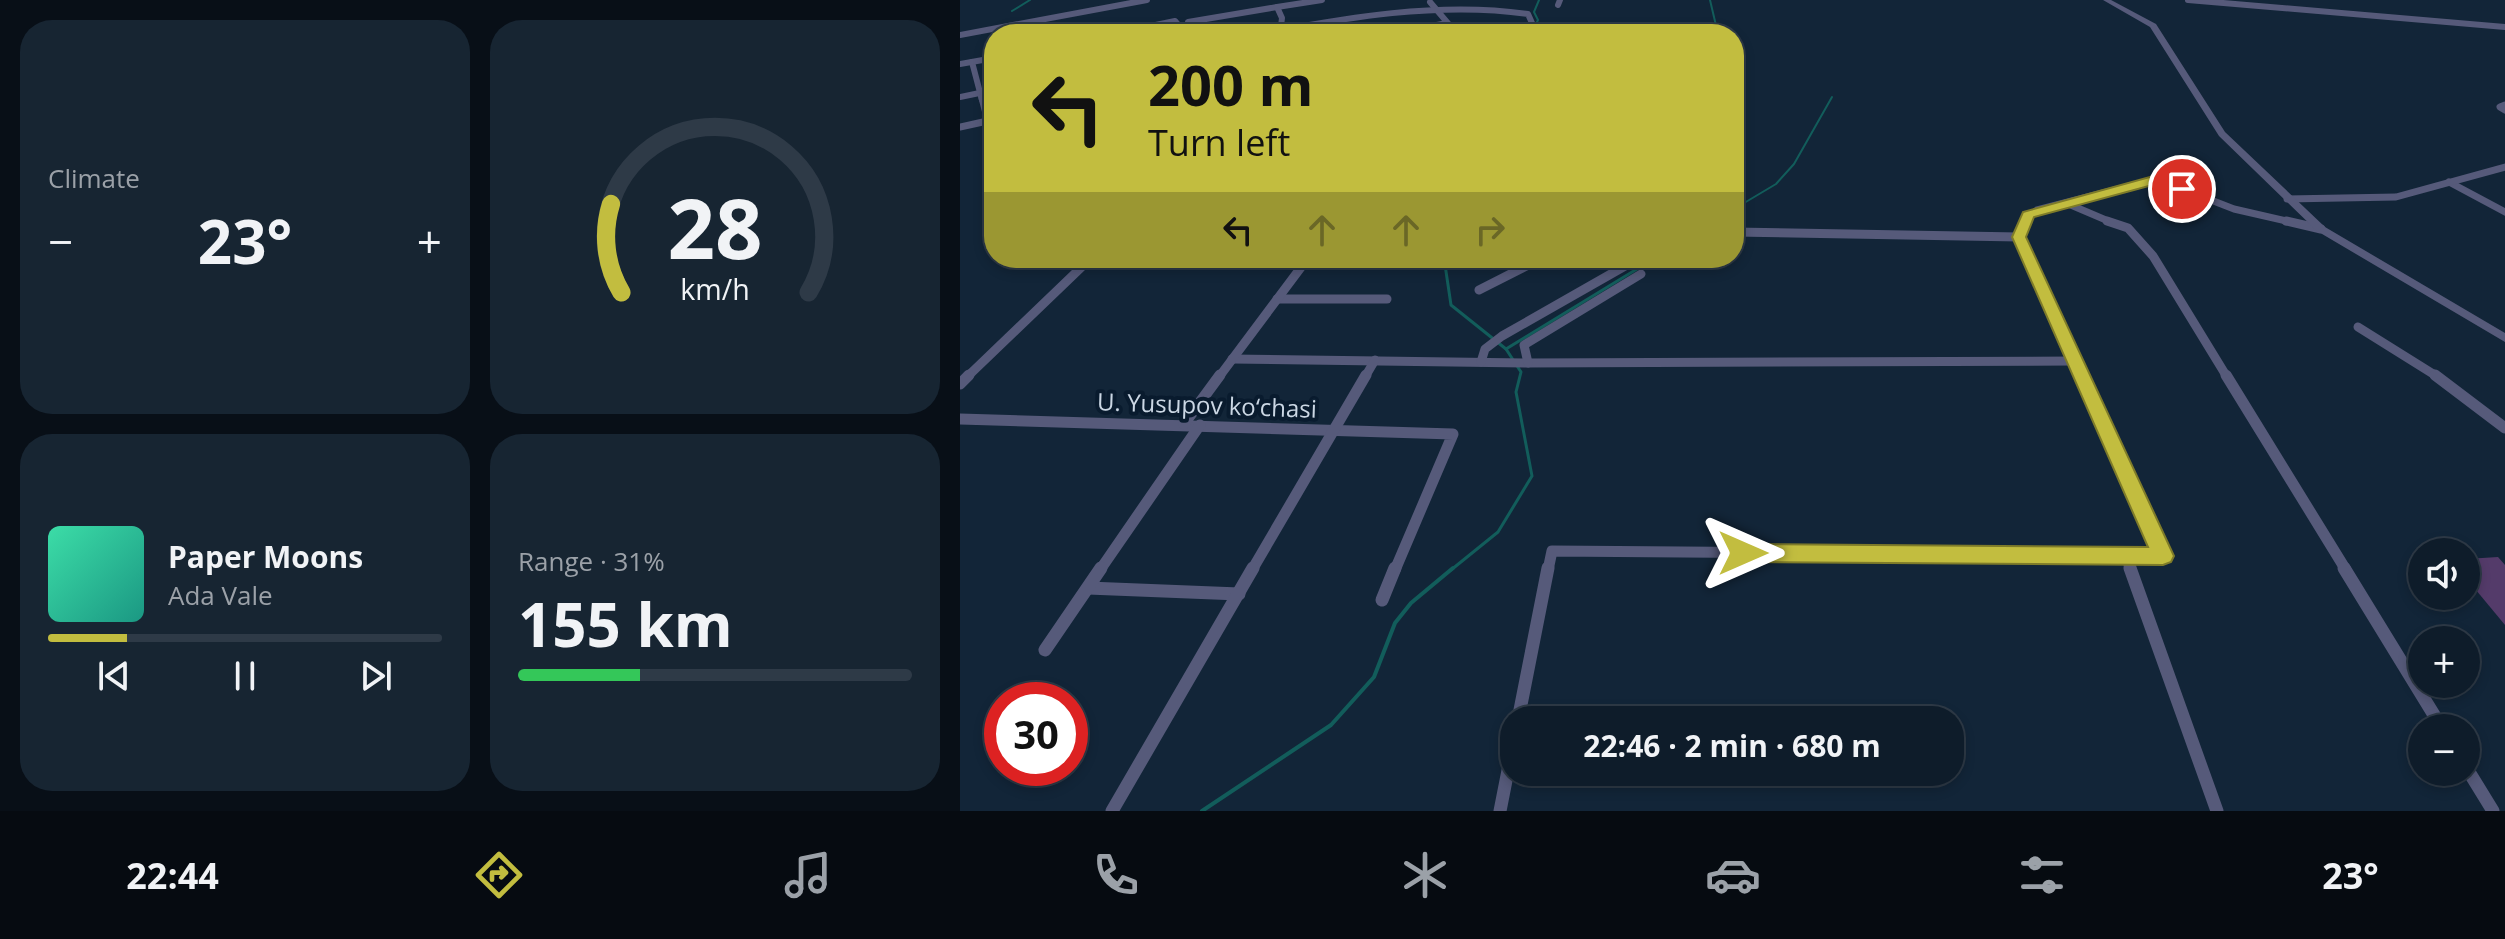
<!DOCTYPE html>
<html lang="en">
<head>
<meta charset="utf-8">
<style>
  body { margin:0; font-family:"Open Sans",sans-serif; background:#172532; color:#f1f3f6; height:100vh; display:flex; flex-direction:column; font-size:30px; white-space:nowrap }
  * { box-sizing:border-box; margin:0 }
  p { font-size:26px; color:#9ba1a8 }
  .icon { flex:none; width:44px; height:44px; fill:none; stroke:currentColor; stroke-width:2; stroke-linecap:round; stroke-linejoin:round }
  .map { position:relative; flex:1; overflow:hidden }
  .sheet { display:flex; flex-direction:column; gap:20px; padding:20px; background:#080f17; width:960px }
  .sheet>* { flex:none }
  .top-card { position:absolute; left:24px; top:24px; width:760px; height:244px; border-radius:32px; box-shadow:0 4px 12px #0003,0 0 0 2px #2e3a47; background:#c2bd3f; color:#111; overflow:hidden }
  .tools { position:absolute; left:1448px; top:538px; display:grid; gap:16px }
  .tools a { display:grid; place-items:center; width:72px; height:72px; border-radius:50%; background:#0e1c2a; box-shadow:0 4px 12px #0003,0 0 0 2px #2e3a47; font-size:40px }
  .speed { position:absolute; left:24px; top:682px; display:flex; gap:16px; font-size:40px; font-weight:700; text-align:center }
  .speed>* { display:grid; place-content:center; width:104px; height:104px; border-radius:50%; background:#0e1c2a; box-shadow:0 4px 12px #0003,0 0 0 2px #2e3a47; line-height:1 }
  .speed .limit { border:12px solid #d22; background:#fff; color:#111 }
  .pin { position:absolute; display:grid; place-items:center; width:68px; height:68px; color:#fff; margin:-34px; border:4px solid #fff; border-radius:50%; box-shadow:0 2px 8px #0007 }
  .me { position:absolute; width:88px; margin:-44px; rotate:90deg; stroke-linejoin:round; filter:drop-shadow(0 0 6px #0008) }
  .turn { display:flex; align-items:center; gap:28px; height:168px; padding:0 32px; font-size:36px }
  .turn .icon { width:104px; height:104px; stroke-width:2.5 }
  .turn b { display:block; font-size:56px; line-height:68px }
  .lanes { display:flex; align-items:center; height:76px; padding:0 32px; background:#0003; justify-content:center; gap:40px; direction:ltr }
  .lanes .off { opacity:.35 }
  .big { font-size:60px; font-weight:700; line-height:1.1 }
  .sheet .card { flex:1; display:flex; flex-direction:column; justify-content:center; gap:12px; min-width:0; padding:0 28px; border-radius:32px; background:#172532 }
  .sheet .dial { align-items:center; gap:0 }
  .dial svg { height:208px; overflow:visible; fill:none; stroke:#2e3a47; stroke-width:7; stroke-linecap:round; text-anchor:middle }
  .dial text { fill:#f1f3f6; stroke:none }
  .song { display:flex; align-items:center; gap:24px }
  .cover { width:96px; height:96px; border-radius:12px; background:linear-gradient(135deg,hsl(160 70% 55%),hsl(170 70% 35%)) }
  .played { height:8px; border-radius:4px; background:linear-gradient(90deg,#c2bd3f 20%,#2e3a47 20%) }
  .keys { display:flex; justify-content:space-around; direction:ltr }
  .heat { display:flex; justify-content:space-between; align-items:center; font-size:44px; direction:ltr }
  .charge { height:12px; border-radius:6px; background:linear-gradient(90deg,#34c759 31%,#2e3a47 0) }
  .sheet .tiles { flex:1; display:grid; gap:20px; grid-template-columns:repeat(2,1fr) }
  .trip { position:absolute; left:540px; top:706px; width:464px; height:80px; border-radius:32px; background:#0e1c2a; box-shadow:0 4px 12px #0003,0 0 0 2px #2e3a47; font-weight:700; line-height:80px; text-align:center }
  .tabs { display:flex; height:128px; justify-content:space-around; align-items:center; background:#060b11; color:#9ba1a8 }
  .tabs .icon { width:56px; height:56px }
  .tabs .current { color:#c2bd3f }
  .tabs b { font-size:36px; color:#f1f3f6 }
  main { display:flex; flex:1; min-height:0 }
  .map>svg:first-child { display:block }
</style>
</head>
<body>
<main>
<section class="sheet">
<div class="tiles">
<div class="card"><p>Climate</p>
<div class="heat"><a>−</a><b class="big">23°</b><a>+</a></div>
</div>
<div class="card dial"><svg viewBox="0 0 100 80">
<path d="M14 69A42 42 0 1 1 86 69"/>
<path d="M14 69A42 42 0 0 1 10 35" stroke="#c2bd3f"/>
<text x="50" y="56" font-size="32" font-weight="700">28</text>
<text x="50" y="72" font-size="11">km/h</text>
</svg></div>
<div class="card">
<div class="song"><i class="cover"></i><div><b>Paper Moons</b><p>Ada Vale</p></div></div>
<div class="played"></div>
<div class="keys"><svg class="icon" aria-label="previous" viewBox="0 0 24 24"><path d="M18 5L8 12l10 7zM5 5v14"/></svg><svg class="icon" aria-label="pause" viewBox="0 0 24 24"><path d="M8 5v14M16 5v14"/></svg><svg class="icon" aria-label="next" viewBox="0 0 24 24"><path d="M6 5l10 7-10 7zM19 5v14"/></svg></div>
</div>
<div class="card"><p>Range · 31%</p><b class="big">155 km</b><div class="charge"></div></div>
</div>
</section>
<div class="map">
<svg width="1545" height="811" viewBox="0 0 1545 811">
  <rect width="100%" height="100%" fill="#122538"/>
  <!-- green -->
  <polygon fill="#543b6a" points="1538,557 1545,565 1545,625 1506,578 1506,559"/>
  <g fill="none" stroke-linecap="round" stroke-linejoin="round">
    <!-- stream-far2 -->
    <g stroke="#125d5b" stroke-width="2">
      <polyline points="750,0 758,34"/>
      <polyline points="52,11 70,0"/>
      <polyline points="571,34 578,20 574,12 579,0"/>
      <polyline points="774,209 816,184 834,164 872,97"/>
    </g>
    <!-- stream-far1 -->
    <g stroke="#125d5b" stroke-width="3">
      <polyline points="484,258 491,305 546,349"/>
      <polyline points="491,570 538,532 572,476 556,392 561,372 546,349 695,258"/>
    </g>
    <!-- stream -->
    <polyline stroke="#125d5b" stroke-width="4" points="242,811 371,725 414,677 435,623 451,603 493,568"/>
    <!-- minor-far4 -->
    <g stroke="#565a7a" stroke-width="6">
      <polyline points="1228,0 1545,27"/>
      <polyline points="470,2 497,34"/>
      <polyline points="598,5 600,0"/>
      <polyline points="228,22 317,7"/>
      <polyline points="152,34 215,21 226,34"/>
      <path d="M297 34C385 18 479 1 568 14L572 23"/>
      <polyline points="320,34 322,18 317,7 362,0"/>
      <polyline points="430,34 487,23"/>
      <polyline points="0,35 187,0"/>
      <polyline points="12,62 22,100"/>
      <polyline points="0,64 34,58"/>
      <polyline points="774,76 780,69"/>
      <polyline points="0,97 34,90"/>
    </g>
    <!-- minor-far3 -->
    <g stroke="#565a7a" stroke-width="7">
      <polyline points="22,98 28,121"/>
      <polyline points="1545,105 1540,107 1545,110"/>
      <polyline points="0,127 32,120"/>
      <polyline points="1489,182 1545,212"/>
      <polyline points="1327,199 1436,197 1545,167"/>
      <polyline points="1106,203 1153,223"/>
      <polyline points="1063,223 1077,210 1197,179 1274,209 1335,223"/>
    </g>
    <!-- minor-far2 -->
    <g stroke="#565a7a" stroke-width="9">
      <polyline points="1064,221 1061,247 1121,377"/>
      <polyline points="1147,221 1168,228 1193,256 1267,377"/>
      <polyline points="1326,221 1361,229"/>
      <polyline points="774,232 1059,237"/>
      <polyline points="519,290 582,258"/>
      <polyline points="317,299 427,299"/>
      <polyline points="1398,327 1478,377"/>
      <polyline points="272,359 565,363 1113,361"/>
      <polyline points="521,362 525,349 542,336 679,258"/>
      <polyline points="568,363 564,345 681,274"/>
      <polyline points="7,377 131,258"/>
      <polyline points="259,377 348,258"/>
      <polyline points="405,377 415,360"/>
    </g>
    <!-- minor-far1 -->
    <g stroke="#565a7a" stroke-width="11">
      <polyline points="1266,375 1386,570"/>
      <polyline points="1475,375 1545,428"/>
      <polyline points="0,384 9,375"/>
      <polyline points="0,419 493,434 435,570"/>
      <polyline points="224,424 260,375"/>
      <polyline points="1166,556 1171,570"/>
      <polyline points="140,570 240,425"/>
      <polyline points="292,570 406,375"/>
      <polyline points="588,570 592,551 1203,556 1120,375"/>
    </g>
    <!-- minor -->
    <g stroke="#565a7a" stroke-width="13">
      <polyline points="1170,568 1257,811"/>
      <polyline points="1384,568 1482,728"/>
      <polyline points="128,588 279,594"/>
      <polyline points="422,600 435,568"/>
      <polyline points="85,650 141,568"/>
      <polyline points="558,720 588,568"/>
      <polyline points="1506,767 1533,811"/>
      <polyline points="152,811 293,568"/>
      <polyline points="540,811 554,740"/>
    </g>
    <!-- tertiary -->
    <polygon fill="#565a7a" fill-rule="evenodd" points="1143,0 1151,0 1196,24 1265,132 1365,227 1545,333 1545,342 1357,231 1259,136 1190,27"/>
  </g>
  <!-- route -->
  <polygon fill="#c2bd3f" stroke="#7e7b29" stroke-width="2" points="1197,175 1229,189 1222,193 1196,184 1074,217 1066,237 1214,556 1211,562 1203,565 783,562 776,559 772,553 776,547 783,544 1188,547 1052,237 1063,212"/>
  <g text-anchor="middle" stroke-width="8" stroke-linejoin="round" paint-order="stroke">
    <!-- street labels -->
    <g font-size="24" fill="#cbd7e4" stroke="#091b2e">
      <text transform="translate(247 406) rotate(2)" y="8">U. Yusupov ko‘chasi</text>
    </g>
  </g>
</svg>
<div class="tools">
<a><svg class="icon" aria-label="sound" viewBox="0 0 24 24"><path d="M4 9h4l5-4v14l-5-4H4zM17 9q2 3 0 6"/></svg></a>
<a>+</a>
<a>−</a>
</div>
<div class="speed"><div class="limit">30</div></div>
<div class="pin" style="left:1222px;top:189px;background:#d93025"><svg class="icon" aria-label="arrive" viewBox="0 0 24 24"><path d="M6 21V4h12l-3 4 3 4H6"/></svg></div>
<svg class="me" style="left:783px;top:553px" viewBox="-20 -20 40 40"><path d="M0-17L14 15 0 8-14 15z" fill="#c2bd3f" stroke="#fff" stroke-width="4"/></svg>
<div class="trip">22:46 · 2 min · 680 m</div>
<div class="top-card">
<div class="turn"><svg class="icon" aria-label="left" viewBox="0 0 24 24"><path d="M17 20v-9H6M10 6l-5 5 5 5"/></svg><div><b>200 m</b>Turn left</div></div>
<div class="lanes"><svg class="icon" aria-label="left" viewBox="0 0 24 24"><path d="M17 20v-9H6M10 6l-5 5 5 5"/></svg><svg class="icon off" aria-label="ahead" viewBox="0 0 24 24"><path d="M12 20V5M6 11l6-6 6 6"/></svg><svg class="icon off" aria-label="ahead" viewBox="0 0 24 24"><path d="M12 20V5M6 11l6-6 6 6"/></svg><svg class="icon off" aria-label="right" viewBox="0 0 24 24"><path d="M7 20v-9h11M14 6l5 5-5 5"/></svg></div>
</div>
</div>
</main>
<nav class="tabs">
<b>22:44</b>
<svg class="icon current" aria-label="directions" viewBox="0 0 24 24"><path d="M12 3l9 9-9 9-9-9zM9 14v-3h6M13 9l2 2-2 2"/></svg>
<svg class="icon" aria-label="music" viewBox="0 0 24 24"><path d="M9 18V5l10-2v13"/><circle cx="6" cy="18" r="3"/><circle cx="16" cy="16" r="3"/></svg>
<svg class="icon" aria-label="phone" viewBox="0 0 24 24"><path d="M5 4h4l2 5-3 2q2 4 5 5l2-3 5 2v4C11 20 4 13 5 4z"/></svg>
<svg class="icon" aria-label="climate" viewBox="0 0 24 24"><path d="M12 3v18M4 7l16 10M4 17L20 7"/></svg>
<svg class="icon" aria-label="car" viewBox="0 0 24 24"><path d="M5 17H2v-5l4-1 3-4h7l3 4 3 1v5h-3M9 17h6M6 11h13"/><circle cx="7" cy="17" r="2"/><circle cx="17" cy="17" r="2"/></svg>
<svg class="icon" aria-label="filters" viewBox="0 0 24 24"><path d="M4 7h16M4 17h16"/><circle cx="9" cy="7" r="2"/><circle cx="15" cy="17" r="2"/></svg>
<b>23°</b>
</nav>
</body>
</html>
